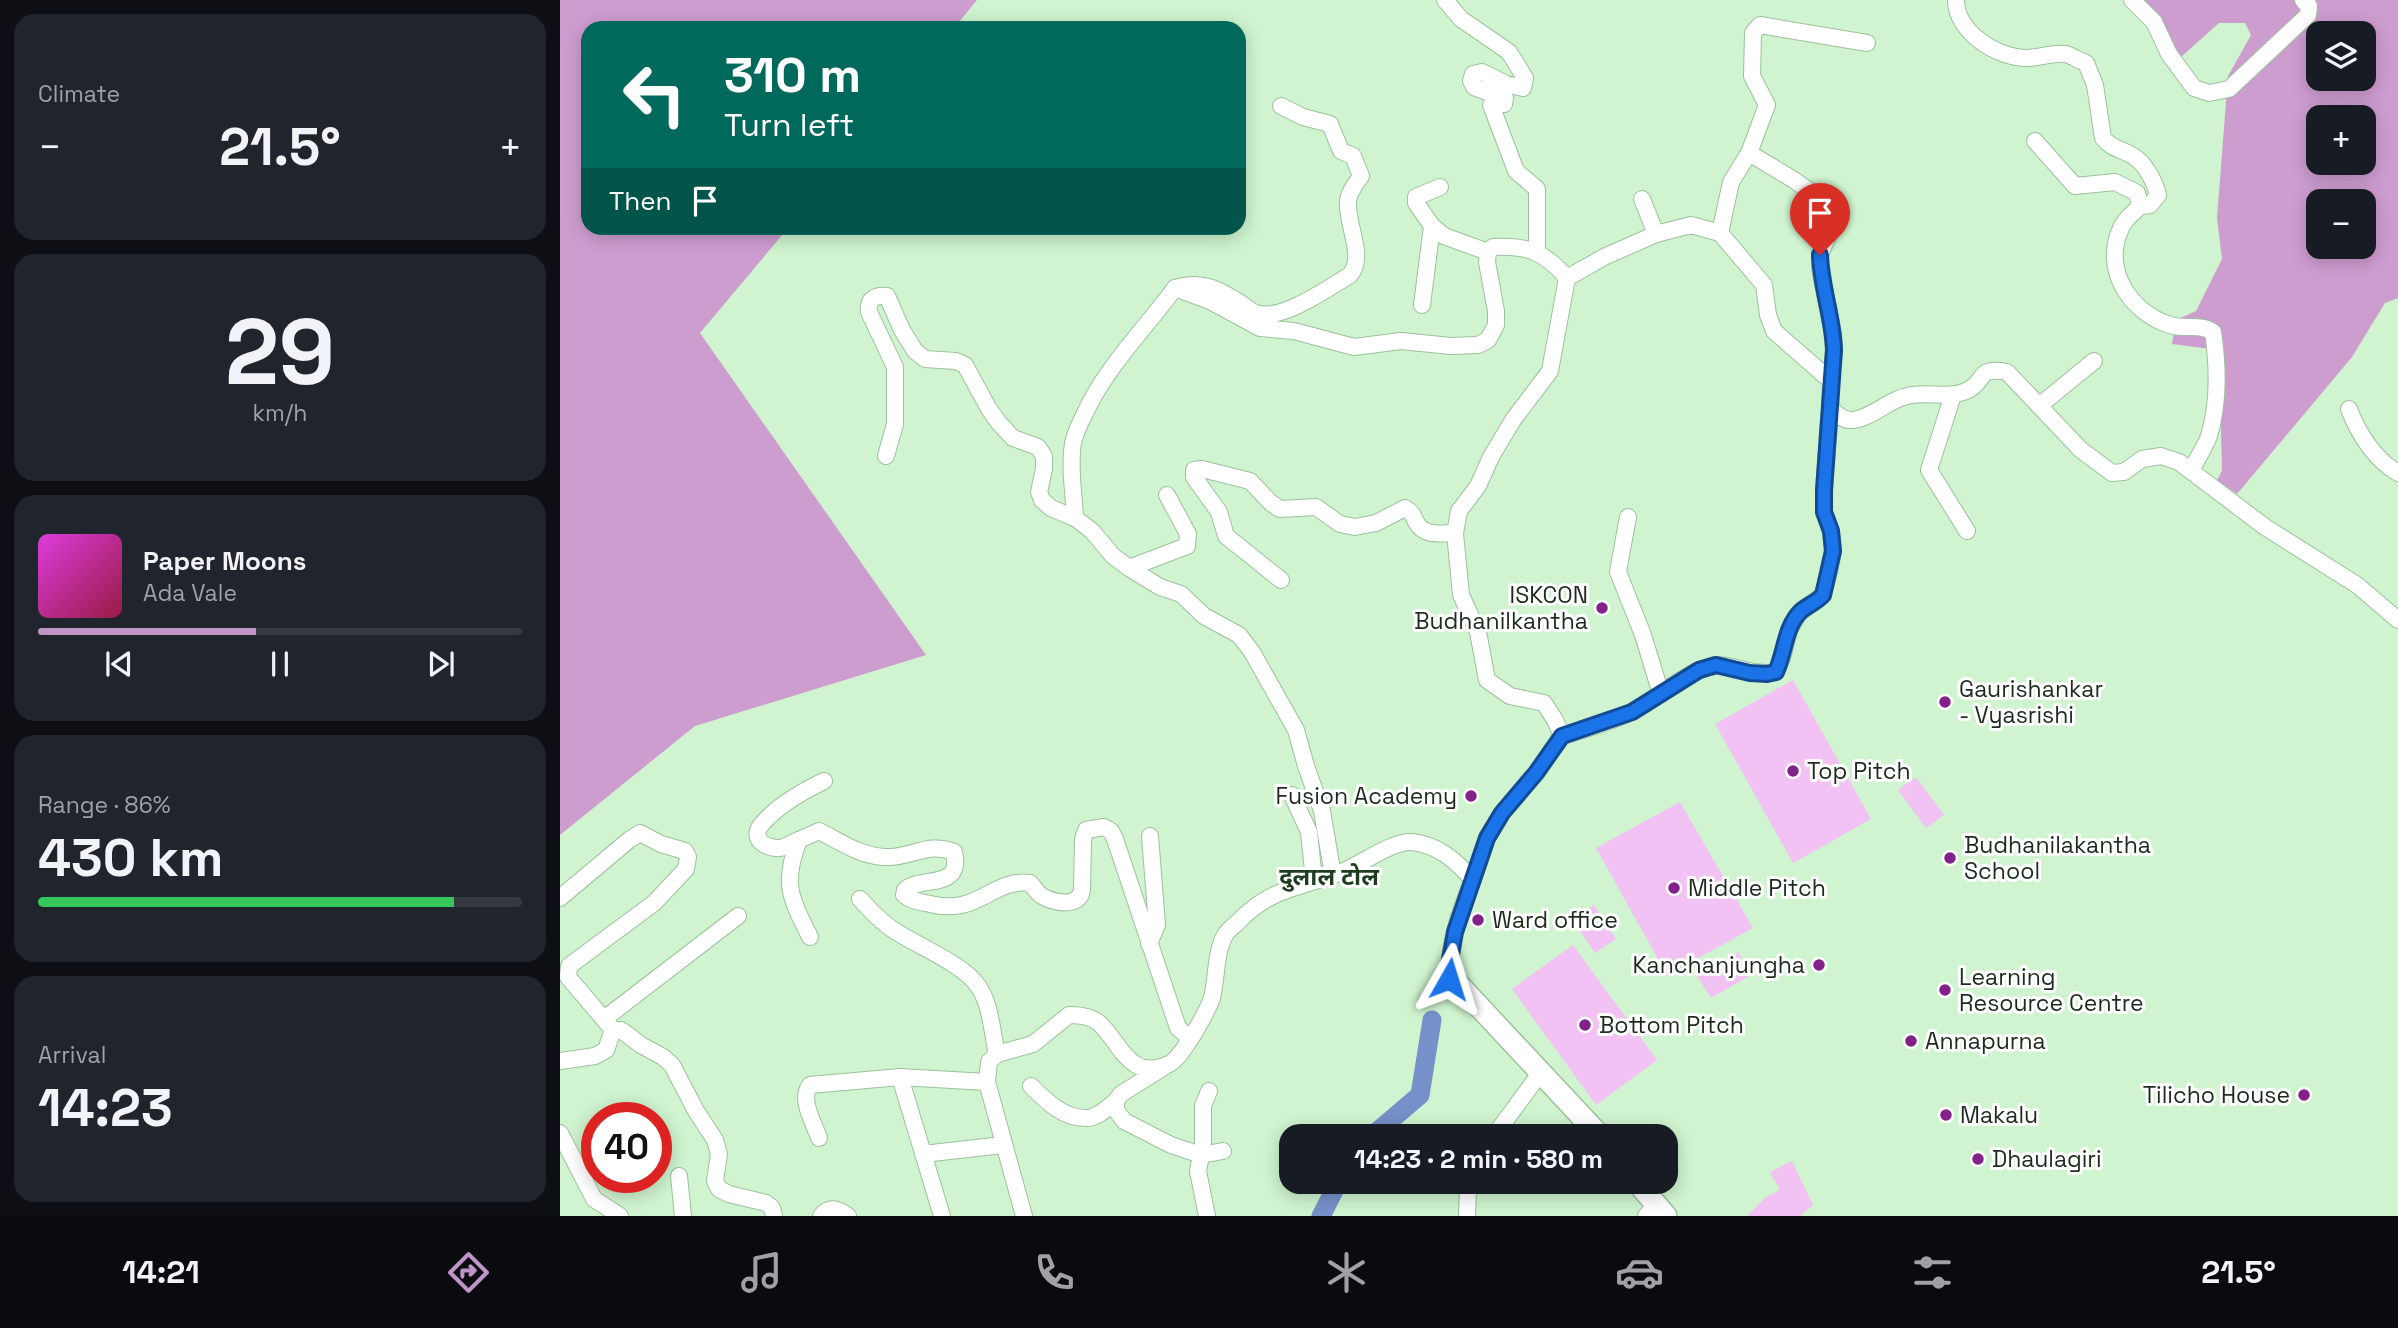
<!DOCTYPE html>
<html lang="en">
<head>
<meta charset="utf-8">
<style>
  body { margin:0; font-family:"Space Grotesk","Noto Sans Devanagari",sans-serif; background:#20242c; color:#f1f3f6; height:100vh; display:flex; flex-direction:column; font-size:26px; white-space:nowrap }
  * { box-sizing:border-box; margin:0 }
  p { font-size:23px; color:#9ea1a6 }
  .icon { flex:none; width:38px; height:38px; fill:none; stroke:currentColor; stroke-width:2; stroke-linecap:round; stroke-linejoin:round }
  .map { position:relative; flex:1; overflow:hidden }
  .side { display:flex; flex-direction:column; gap:14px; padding:14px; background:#0d0f14; width:560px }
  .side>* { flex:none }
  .guide { position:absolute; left:21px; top:21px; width:665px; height:214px; border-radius:21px; box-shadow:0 4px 18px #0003; background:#00695c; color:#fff; overflow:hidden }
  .buttons { position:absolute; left:1746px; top:21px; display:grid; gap:14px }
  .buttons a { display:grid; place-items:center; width:70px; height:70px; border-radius:14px; background:#171b24; box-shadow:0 4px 18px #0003; font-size:35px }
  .speed { position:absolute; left:21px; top:1102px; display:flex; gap:14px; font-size:35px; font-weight:700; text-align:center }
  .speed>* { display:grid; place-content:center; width:91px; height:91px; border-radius:50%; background:#171b24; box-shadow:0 4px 18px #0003; line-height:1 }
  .speed .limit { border:10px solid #d22; background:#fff; color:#111 }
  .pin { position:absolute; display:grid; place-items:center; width:60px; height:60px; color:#fff; margin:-72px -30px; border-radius:50% 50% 50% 0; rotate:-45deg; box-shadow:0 0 7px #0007 }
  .pin .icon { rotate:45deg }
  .me { position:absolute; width:77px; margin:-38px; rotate:6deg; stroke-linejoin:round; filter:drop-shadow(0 0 5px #0008) }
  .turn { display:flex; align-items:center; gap:24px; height:147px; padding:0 28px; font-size:32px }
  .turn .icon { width:91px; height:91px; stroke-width:2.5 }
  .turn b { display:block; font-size:49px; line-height:60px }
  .then { display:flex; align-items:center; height:66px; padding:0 28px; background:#0003; gap:14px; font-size:26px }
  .big { font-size:52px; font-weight:700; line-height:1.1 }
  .side .card { flex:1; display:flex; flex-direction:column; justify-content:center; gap:10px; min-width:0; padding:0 24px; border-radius:21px; background:#20242c }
  .side .dial { align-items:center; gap:0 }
  .dial b { font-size:91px; line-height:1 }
  .song { display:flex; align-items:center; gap:21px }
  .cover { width:84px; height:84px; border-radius:10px; background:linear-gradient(135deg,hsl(300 70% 55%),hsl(340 70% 35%)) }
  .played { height:7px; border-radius:4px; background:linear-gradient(90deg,#c094c6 45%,#363941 45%) }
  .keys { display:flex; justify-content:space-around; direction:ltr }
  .heat { display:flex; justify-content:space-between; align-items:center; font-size:38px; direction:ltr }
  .charge { height:10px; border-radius:5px; background:linear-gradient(90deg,#34c759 86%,#363941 0) }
  .trip { position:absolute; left:719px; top:1124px; width:399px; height:70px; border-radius:21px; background:#171b24; box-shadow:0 4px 18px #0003; font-weight:700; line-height:70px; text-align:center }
  .tab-bar { display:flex; height:112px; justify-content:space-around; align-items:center; background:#090b0e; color:#9ea1a6 }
  .tab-bar .icon { width:49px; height:49px }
  .tab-bar .active { color:#c094c6 }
  .tab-bar b { font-size:32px; color:#f1f3f6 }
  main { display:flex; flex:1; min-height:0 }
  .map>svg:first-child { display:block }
</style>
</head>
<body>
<main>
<section class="side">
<div class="card"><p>Climate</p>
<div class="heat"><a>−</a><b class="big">21.5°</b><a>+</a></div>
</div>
<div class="card dial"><b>29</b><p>km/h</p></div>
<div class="card">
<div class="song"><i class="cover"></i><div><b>Paper Moons</b><p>Ada Vale</p></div></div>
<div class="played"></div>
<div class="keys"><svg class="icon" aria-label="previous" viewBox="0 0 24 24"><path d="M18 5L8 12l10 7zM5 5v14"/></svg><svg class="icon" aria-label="pause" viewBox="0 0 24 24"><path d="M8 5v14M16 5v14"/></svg><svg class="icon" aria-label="next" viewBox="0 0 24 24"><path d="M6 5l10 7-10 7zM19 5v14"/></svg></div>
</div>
<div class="card"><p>Range · 86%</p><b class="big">430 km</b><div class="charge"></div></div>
<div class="card"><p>Arrival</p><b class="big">14:23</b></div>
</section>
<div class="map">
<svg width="1838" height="1216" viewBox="0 0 1838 1216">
  <rect width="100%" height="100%" fill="#cff4cf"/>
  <!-- green -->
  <g fill="#f1c2f3">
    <polygon points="1233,680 1311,819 1233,863 1155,724"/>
    <polygon points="1356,777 1384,815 1366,828 1338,790"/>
    <polygon points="1120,802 1193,928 1107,975 1036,848"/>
    <polygon points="1034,905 1056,939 1035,953 1012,919"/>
    <polygon points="1013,945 1097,1060 1036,1105 952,989"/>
    <polygon points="1178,952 1191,975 1151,998 1137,976"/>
    <polygon points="1232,1161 1253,1205 1240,1216 1187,1216 1206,1197 1220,1190 1210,1172"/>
  </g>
  <!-- forest -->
  <g fill="#ce9dd0" fill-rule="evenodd">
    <polygon points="0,0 417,0 394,28 28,28 28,228 228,228 140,333 366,655 135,726 0,835"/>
    <path d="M1582 0H1838V298L1825 303 1792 357 1677 494 1657 481 1662 470 1659 350 1612 344 1616 320 1636 311 1662 259 1657 218 1668 76 1691 35 1685 23H1659L1621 57 1608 62ZM1759 33H1804V79H1759ZM1759 117H1804V163H1759ZM1759 201H1804V247H1759Z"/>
  </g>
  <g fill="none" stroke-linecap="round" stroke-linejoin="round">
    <!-- river -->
    <g stroke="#7691c9" stroke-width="19">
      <polyline points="812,1136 860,1095 872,1020"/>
      <polyline points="761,1216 779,1181"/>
    </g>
    <!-- minor casing -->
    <g stroke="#9dc19d" stroke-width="18">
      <g id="minor">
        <polyline points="885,0 901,19 949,52 965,78 963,88 946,84 922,72 913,74 911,81 914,87 927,92 940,93 945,98 944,104 931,105 956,171 977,189 977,251"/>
        <path d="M1396 0C1396 32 1437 58 1467 58 1479 58 1494 52 1506 54 1512 56 1520 61 1526 63L1535 85 1543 138C1551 149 1562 149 1573 156 1585 163 1595 182 1598 195L1590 205 1580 206"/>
        <polyline points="1572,0 1594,22 1609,54 1634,88 1649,93 1669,89 1748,15 1749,6 1743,0"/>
        <path d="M721 106 743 117 770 124 781 151 793 156 801 176C796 183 789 192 788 201 786 225 806 256 790 275 768 288 721 322 696 313 691 312 686 307 682 304 658 289 643 280 615 288L650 301 700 328 734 331 794 347 841 341 891 346 918 345 928 340 936 325V311L927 262 928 252 933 247C967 245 985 252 1007 278"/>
        <path d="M1475 141 1515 186 1555 182 1577 193 1580 206C1574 212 1565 219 1562 226 1541 268 1569 312 1610 325 1625 330 1640 323 1653 332 1658 366 1659 403 1649 436 1645 447 1637 459 1631 470"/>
        <polyline points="1189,153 1234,180 1278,212 1260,255 1260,269 1273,333 1274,350 1271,381"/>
        <polyline points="1082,199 1096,234"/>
        <polyline points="872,226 856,203 856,197 880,187"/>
        <polyline points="1160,233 1171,182 1189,153 1207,105 1192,76 1193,33 1200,25 1307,43"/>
        <polyline points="862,305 872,226 884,236 928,252"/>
        <polyline points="1393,395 1369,470 1407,531"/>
        <polyline points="1479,406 1534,361"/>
        <path d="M1789 409C1798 433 1815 460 1838 473"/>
        <path d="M326 456 335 424V367L309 312C307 299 315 295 327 296L342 330 355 351 365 359 396 361 405 365 429 409 439 423 453 438 478 447 484 456V469L479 492 482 500 491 508 515 518 532 531 553 556 569 568 600 587 621 594 644 616 679 635 692 652 736 730 746 766 762 811 773 875"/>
        <polyline points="1068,517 1058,572 1083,635 1101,694"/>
        <path d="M515 518C514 494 509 467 513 443 515 433 520 423 525 413 547 366 584 330 615 288"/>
        <polyline points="569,568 627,546 628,534 607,495"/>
        <path d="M721 580 666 536 659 512 634 477V470L642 469 690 481 711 503 720 509 756 507 780 524 795 527 816 523 845 508C852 512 853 515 856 522 864 537 880 533 895 533"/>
        <path d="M1002 736C1026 729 1051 722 1073 711 1099 698 1124 672 1153 666 1171 662 1193 677 1216 672L1222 658 1229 630 1239 613 1263 595 1269 572 1273 551 1271 531 1264 512V490L1270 408"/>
        <polyline points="732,795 749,832 754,880"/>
        <path d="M239 840C234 842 229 845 224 847 210 851 189 841 201 825 216 807 243 791 264 781"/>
        <path d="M913 880 927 838 942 813 976 773 1002 736 995 720 984 703 950 696 927 680 918 632 901 595 895 533 899 511 918 486 931 457 953 420 990 371 1007 278 1044 257 1096 234 1131 225 1160 233 1204 285 1208 315 1214 331 1271 381 1270 408C1277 414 1283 421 1293 420 1312 418 1328 400 1347 396 1367 391 1388 399 1406 391 1427 382 1415 366 1447 372L1521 450 1552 473 1564 472 1582 459 1601 456 1619 462 1705 527 1797 585 1838 620"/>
        <polyline points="0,898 69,840 80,833 101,844 125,851 128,857 126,869 94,903 9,966 8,977 53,1030"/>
        <path d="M300 899C310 910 320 921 332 929 355 945 404 964 418 986 431 1004 432 1033 437 1054"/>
        <path d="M250 937C230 897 222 883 239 840L259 831C281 842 298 855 324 857 351 859 366 841 394 852 403 891 361 875 345 890L344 895C351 901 361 902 370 904 419 916 432 878 470 883 474 887 477 893 482 896 494 903 520 908 522 890L523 839 526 830 544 827 551 831 555 839 618 1028 630 1038"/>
        <polyline points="589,944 597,925 590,836"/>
        <polyline points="44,1019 178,916"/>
        <polyline points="0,1061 35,1056 46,1050 53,1030 61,1030 81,1045 103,1057 112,1065 136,1111 155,1140 159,1154 155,1181 159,1189 169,1194 206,1203 212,1208 214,1216"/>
        <polyline points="604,1067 561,1094 556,1101 556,1110 564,1121 611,1145 641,1155 663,1151"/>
        <polyline points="340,1077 382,1216"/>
        <path d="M471 1086C486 1101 504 1119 527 1118 538 1118 548 1107 556 1101"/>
        <polyline points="0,1133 34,1199 60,1216"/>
        <polyline points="934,1136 981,1072"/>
        <path d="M259 1138C254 1123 239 1099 250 1085L340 1077 427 1082"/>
        <polyline points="363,1154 443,1145"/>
        <polyline points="643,1154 643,1106 649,1091"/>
        <polyline points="641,1155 638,1171 647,1216"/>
        <polyline points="119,1176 123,1216"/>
        <path d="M261 1216C269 1205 278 1209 288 1216"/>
        <path d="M464 1216 427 1082 429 1062 437 1054 473 1044 509 1015C519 1015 532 1017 539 1023 561 1043 569 1082 609 1064 622 1058 647 1012 652 998 657 978 655 953 665 935 668 930 675 925 680 920 713 886 744 888 784 871 801 864 834 840 852 842 879 845 896 861 913 880 900 910 888 945 889 979L898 984"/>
        <polyline points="907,1216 908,1189 913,1181"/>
        <polyline points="1086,1216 1096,1205"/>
      </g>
    </g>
    <!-- major casing -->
    <g stroke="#9dc19d" stroke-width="24">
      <g id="major">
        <polyline points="898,984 1040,1136"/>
        <polyline points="1076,1181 1106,1216"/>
      </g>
    </g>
    <!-- minor -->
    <use href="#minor" stroke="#fff" stroke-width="16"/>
    <!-- major -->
    <use href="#major" stroke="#fff" stroke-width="21"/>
  </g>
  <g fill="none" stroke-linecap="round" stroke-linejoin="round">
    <!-- route casing -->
    <g stroke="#114b97" stroke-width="18">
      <path id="route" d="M889 979V966L895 932 927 838 942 813 976 773 1002 736 1072 712 1139 670 1156 665 1190 673 1207 674 1216 672C1225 653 1225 626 1241 611 1248 605 1257 602 1263 595L1273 551 1271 531 1264 512V490L1274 350C1273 318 1261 287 1260 255"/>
    </g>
    <!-- route -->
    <use href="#route" stroke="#1a73e8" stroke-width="12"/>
  </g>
  <!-- markers -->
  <g fill="#83218b" stroke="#fff" stroke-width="2.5">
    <circle cx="1042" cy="608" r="7"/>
    <circle cx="1385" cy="702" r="7"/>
    <circle cx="1233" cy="771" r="7"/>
    <circle cx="911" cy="796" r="7"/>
    <circle cx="1390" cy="858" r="7"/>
    <circle cx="1114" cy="888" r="7"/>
    <circle cx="918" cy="920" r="7"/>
    <circle cx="1259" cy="965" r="7"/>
    <circle cx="1385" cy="990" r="7"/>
    <circle cx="1025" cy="1025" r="7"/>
    <circle cx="1351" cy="1041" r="7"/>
    <circle cx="1744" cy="1095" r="7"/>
    <circle cx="1386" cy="1115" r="7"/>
    <circle cx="1418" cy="1159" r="7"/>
  </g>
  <g text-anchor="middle" stroke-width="6" stroke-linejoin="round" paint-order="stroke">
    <!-- poi labels -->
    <g font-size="23" fill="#1d2b1d" stroke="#fff" text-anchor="start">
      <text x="1028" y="603" text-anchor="end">ISKCON<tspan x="1028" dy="26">Budhanilkantha</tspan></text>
      <text x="1399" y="697">Gaurishankar<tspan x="1399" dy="26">- Vyasrishi</tspan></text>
      <text x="1247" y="779">Top Pitch</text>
      <text x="897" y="804" text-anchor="end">Fusion Academy</text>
      <text x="1404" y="853">Budhanilakantha<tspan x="1404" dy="26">School</tspan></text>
      <text x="1128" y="896">Middle Pitch</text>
      <text x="932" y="928">Ward office</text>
      <text x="1245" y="973" text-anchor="end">Kanchanjungha</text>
      <text x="1399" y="985">Learning<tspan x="1399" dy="26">Resource Centre</tspan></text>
      <text x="1039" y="1033">Bottom Pitch</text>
      <text x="1365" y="1049">Annapurna</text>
      <text x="1730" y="1103" text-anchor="end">Tilicho House</text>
      <text x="1400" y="1123">Makalu</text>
      <text x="1432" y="1167">Dhaulagiri</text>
    </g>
    <!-- neighbourhood labels -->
    <g font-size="24" font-weight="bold" fill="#1e3d20" stroke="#fff">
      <text x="769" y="885">दुलाल टोल</text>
    </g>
  </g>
</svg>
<div class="buttons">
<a><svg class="icon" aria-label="layers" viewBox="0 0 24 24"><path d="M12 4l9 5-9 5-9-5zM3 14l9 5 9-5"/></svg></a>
<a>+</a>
<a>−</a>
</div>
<div class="speed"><div class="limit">40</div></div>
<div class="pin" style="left:1260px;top:255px;background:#d93025"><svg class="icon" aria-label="arrive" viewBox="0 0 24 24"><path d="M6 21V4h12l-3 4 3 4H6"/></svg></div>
<svg class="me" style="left:889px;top:979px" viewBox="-20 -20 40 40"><path d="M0-17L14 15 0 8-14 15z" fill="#1a73e8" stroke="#fff" stroke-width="4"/></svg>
<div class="trip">14:23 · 2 min · 580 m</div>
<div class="guide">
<div class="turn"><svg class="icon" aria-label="left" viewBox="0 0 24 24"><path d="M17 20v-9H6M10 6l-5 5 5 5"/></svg><div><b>310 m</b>Turn left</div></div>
<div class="then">Then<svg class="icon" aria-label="arrive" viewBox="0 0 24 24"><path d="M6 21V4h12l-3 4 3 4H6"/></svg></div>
</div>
</div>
</main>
<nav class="tab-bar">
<b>14:21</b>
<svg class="icon active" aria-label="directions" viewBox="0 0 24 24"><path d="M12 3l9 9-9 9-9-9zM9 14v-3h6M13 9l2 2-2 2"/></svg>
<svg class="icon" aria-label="music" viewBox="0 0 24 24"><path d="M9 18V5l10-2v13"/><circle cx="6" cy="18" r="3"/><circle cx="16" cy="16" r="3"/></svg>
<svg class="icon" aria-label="phone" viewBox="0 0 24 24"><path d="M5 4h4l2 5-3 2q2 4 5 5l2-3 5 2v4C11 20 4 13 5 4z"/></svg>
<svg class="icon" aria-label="climate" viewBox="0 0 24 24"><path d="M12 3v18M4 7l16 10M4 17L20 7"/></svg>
<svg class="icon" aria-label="car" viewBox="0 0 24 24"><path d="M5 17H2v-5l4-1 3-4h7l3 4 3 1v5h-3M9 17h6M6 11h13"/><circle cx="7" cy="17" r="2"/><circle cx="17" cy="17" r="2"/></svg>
<svg class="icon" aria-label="filters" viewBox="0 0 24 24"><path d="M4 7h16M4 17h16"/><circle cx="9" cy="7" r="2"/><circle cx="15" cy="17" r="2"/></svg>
<b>21.5°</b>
</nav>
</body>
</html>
